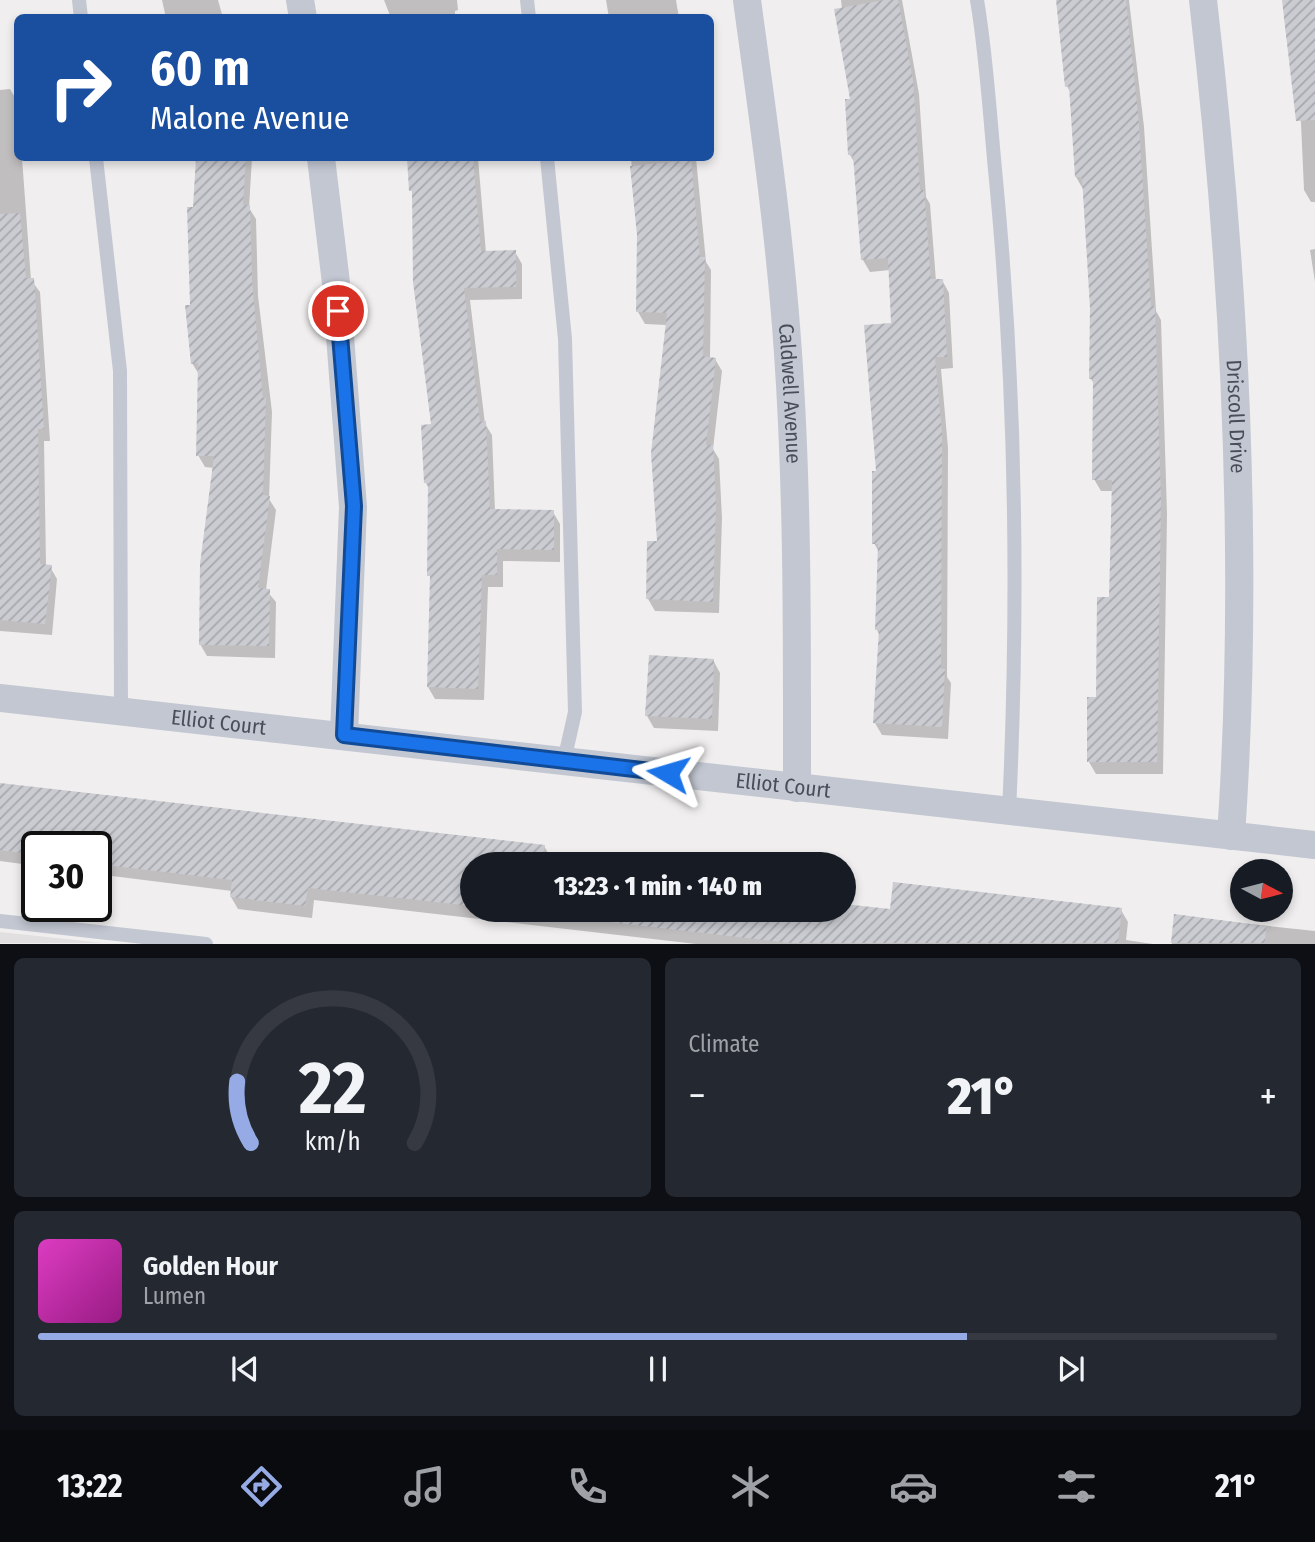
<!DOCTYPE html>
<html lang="en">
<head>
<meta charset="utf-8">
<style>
  body { margin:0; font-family:"Fira Sans Condensed",sans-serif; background:#242831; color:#f1f3f6; height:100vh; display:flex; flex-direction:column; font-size:26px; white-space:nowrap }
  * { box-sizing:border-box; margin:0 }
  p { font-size:23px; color:#9ea1a6 }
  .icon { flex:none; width:38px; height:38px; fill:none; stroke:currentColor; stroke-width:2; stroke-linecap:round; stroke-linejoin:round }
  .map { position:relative; height:944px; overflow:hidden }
  .side { display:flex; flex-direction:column; gap:14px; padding:14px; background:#0d0f14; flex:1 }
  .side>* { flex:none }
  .top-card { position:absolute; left:14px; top:14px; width:700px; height:147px; border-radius:10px; box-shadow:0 4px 10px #0003; background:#1a4fa0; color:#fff; overflow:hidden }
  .needle { width:46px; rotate:97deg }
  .controls { position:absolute; left:1230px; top:859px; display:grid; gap:14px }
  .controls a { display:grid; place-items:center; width:63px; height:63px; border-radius:50%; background:#171b24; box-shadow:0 4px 10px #0003; font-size:35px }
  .speed { position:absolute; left:21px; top:831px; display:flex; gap:14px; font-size:35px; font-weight:700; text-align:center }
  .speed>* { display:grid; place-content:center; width:91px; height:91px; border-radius:50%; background:#171b24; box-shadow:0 4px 10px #0003; line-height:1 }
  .speed .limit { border:4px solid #111; border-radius:10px; background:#fff; color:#111 }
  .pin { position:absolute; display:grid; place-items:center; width:60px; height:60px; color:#fff; margin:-30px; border:4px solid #fff; border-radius:50%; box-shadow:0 2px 7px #0007 }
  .me { position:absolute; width:77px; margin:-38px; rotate:277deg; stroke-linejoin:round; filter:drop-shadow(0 0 5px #0008) }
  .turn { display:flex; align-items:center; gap:24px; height:147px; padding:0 21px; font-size:32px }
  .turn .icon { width:91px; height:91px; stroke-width:2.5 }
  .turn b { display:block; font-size:49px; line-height:60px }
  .big { font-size:52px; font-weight:800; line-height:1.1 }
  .side .widget { flex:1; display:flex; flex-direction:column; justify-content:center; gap:10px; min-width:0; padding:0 24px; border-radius:10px; background:#242831 }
  .side .dial { align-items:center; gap:0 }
  .dial svg { height:182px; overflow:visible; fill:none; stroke:#363941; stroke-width:7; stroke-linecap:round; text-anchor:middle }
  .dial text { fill:#f1f3f6; stroke:none }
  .song { display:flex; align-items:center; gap:21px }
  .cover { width:84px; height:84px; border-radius:10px; background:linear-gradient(135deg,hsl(310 70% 55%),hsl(310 70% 35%)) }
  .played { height:7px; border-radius:4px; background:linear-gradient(90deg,#96abe5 75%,#363941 75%) }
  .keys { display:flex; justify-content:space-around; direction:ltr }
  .heat { display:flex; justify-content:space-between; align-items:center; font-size:38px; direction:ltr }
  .side .tiles { flex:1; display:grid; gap:14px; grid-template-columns:1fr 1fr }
  .widget:last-child { grid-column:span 2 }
  .trip { position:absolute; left:460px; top:852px; width:396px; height:70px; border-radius:35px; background:#171b24; box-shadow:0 4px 10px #0003; font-weight:800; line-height:70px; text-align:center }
  .dock { display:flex; height:112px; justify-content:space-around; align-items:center; background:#090b0e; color:#9ea1a6 }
  .dock .icon { width:49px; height:49px }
  .dock .on { color:#96abe5 }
  .dock b { font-size:32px; color:#f1f3f6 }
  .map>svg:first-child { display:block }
</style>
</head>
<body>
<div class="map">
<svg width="1315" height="944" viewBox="0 0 1315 944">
  <defs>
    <pattern id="building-hatch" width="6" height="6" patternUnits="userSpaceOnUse" patternTransform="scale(1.75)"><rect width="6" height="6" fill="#cbccd2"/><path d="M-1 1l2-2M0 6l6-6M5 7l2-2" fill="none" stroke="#a7a8ad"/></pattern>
  </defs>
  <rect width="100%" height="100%" fill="#f0eeee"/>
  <!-- education -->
  <polygon fill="#e1dfdf" points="0,932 103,943 0,943"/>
  <!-- shadow -->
  <g fill="#0003">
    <polygon points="162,0 218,0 223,18 166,18"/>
    <polygon points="384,0 457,0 458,10 455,11 455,18 391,18"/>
    <polygon points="606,0 676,0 679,18 609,18"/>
    <polygon points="841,0 902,0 919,94 926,197 930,204 936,281 942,280 949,293 953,368 941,369 948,448 947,677 951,683 948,739 882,735 875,723 880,636 877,630 879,552 874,543 877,473 893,325 890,270 870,272 863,260 856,165 850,155 852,101"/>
    <polygon points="1057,0 1129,0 1144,127 1156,311 1161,320 1167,514 1163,774 1096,774 1089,762 1111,599 1113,491 1101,491 1094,479 1095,385 1091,379 1091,308 1083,189 1076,177 1071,94 1067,86"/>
    <polygon points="1283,0 1315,0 1315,202 1311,202 1304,190 1301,123 1286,34"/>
    <polygon points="10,89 17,101 18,158 22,158 31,280 40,292 50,441 44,441 46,566 50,567 57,579 52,635 0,631 0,90"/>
    <polygon points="198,158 252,158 249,208 256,219 258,296 272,412 269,499 276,510 266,590 276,602 275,658 207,656 200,644 214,468 205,467 198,455 200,376 192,363"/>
    <polygon points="409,158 478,158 486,253 515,252 522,264 522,299 470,300 485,424 492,435 495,511 553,512 560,524 560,562 503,561 503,587 488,587 484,700 435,699 428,687 432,580 429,575 429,489 426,483 432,426"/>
    <polygon points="631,158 696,158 706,262 711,270 710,359 715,359 722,371 713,449 719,459 722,518 719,613 655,611 648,599 659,543 667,325 645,324 638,312 638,235"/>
    <polygon points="1315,249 1315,282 1310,250"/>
    <polygon points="713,660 720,673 718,731 654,728 647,716"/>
    <polygon points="0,785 544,846 550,856 612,864 613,855 698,864 472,864 472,910 844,910 844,887 847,892 845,906 891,911 1121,910 1128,922 1126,940 1153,944 696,944 314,900 312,918 238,909 231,897 232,891 96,874 96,847 37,847 37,866 0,861"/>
    <polygon points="1176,916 1315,931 1315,944 1172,944"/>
  </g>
  <!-- building -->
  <g fill="url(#building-hatch)">
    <polygon points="884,0 898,0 913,80 920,190 924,190 931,279 943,279 947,357 935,357 942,434 941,669 945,669 942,727 873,723 879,630 875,630 878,544 872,544 872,471 876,471 864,325 891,323 888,258 861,260 853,155 848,155 845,99 850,99 834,9"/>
    <polygon points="1056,0 1126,0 1138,113 1151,306 1155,306 1161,500 1157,762 1087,762 1087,697 1096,697 1097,597 1109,597 1112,480 1092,480 1093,379 1089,379 1090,308 1082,177 1075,177 1069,86 1065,87"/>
    <polygon points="1282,0 1315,0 1315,120 1296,121"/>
    <polygon points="196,158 246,158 243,205 250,205 252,282 263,398 266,398 263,495 270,496 258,588 270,589 269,646 199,645 200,564 214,456 196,456 198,363 191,364 185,305 190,305 187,207 193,207"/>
    <polygon points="407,158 473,158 481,251 516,250 516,287 464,288 480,422 486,421 490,509 554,510 554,550 497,549 497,575 482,575 478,689 427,687 430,576 427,576 428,483 424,483 421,425 431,424 413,282 412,191 409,191"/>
    <polygon points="691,160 700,257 705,257 703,356 716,358 706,445 713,445 716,504 713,602 646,599 647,541 657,541 651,453 667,313 636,312 637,235 630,166"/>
    <polygon points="20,213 26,278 34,278 44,429 38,429 40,564 52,565 45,624 0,620 0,214"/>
    <polygon points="649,655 714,659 712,719 645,716"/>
    <polygon points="0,783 545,845 544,854 611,862 612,853 685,862 472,864 472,906 308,888 305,906 230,897 232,880 96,864 96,847 30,847 29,854 0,850"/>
    <polygon points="893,882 1122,908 1118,943 789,943 505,910 844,910 844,904 890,909"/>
    <polygon points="1174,914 1266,926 1265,943 1171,943"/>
  </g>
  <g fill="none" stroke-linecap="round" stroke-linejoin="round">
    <!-- service -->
    <g stroke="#c2c7d2" stroke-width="14">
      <polyline points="79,0 81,18"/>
      <polyline points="527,0 529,18"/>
      <path d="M977 0C987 59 990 120 996 180 1016 390 1019 600 1009 811"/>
      <polyline points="96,158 120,371 121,712"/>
      <polyline points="547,158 565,339 575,712 564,761"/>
      <polyline points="0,921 206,944"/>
    </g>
    <!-- minor -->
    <g stroke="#c2c7d2" stroke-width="28">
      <polyline points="300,0 303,18"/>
      <path id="s1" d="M747 0C763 118 780 235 788 353 798 498 797 643 797 788"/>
      <path id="s2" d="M1203 0C1235 277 1250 557 1231 836"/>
      <polyline points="321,158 336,283 353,507 344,735"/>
      <path id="s3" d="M0 698 1315 845"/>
    </g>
  </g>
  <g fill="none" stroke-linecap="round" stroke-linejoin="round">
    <!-- route casing -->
    <g stroke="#114b97" stroke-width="18">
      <polyline id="route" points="338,311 354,506 344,735 668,773"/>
    </g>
    <!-- route -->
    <use href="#route" stroke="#1a73e8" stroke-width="12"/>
  </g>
  <g text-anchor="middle" stroke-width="5" stroke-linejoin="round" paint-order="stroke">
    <!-- street labels -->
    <g font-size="21" fill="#474e5a" stroke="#fff">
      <text dy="7" stroke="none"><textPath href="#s1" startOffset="396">Caldwell Avenue</textPath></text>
      <text dy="7" stroke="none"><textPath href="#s2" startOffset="418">Driscoll Drive</textPath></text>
      <text dy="7" stroke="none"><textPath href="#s3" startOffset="220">Elliot Court</textPath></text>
      <text dy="7" stroke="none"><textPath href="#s3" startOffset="788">Elliot Court</textPath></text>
    </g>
  </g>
</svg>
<div class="controls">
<a><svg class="needle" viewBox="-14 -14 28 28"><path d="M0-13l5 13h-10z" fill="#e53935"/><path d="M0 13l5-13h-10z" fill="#9ea1a6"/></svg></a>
</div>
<div class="speed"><div class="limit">30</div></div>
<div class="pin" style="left:338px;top:311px;background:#d93025"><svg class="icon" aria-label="arrive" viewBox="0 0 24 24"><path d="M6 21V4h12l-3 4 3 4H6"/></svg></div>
<svg class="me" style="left:668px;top:773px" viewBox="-20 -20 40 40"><path d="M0-17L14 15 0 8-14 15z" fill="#1a73e8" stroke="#fff" stroke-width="4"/></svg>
<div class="trip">13:23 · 1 min · 140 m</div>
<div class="top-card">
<div class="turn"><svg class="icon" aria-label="right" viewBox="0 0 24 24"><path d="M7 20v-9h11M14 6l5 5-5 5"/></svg><div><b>60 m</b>Malone Avenue</div></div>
</div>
</div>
<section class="side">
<div class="tiles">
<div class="widget dial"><svg viewBox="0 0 100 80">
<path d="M14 69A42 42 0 1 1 86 69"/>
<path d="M14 69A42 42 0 0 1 8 42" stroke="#96abe5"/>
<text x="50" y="56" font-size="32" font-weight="700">22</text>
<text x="50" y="72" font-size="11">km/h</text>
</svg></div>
<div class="widget"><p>Climate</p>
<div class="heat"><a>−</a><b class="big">21°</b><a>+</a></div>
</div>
<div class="widget">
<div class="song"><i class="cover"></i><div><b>Golden Hour</b><p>Lumen</p></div></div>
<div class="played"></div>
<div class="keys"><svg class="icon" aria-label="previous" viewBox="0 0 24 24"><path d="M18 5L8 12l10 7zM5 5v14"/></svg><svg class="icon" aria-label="pause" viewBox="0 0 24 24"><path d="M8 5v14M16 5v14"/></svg><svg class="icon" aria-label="next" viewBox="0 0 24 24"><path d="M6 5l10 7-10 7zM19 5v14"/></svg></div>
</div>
</div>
</section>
<nav class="dock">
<b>13:22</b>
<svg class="icon on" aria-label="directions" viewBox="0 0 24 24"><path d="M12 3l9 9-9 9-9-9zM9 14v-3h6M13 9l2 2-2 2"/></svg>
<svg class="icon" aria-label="music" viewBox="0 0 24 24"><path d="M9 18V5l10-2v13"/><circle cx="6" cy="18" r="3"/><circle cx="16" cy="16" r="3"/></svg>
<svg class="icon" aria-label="phone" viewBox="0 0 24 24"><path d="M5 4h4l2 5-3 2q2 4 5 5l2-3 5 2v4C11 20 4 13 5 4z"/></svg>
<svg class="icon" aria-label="climate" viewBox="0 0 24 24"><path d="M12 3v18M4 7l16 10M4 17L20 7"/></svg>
<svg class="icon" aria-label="car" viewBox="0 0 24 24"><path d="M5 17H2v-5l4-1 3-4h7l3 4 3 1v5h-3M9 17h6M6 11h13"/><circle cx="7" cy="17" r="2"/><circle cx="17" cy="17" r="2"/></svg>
<svg class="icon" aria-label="filters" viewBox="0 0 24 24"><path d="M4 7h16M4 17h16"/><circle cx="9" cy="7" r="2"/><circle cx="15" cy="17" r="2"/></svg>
<b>21°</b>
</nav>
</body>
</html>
